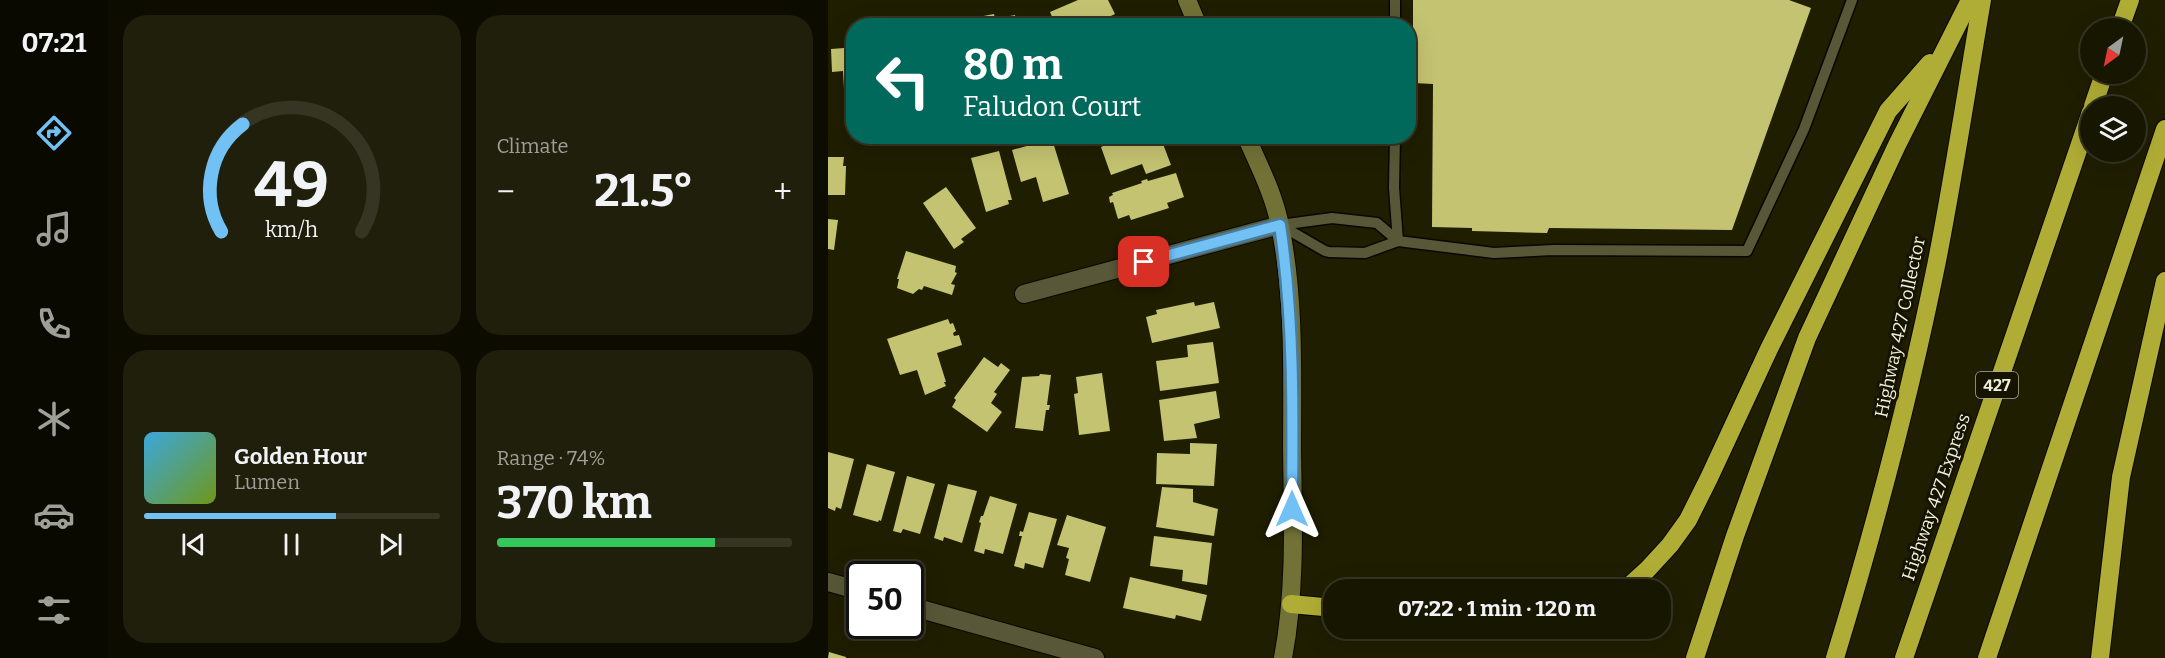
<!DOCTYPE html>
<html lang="en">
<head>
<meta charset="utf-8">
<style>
  body { margin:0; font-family:Bitter,serif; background:#201f0b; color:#f1f3f6; height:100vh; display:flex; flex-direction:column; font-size:22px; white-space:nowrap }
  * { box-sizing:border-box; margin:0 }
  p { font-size:20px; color:#9e9f99 }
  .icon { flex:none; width:33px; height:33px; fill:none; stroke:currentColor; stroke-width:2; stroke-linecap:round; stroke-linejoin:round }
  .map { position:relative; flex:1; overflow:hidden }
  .side { display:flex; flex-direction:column; gap:15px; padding:15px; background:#0d0c01; width:720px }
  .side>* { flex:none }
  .hud { position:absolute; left:18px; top:18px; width:570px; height:126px; border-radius:24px; box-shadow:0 6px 24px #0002,0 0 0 2px #363523; background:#00695c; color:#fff; overflow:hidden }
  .needle { width:39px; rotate:213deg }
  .fabs { position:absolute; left:1252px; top:18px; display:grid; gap:12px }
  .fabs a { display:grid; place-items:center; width:66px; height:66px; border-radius:50%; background:#171601; box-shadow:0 6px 24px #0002,0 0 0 2px #363523; font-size:30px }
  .speed { position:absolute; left:18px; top:561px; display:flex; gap:12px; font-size:30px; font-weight:700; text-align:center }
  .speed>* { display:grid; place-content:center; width:78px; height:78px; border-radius:50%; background:#171601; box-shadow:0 6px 24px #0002,0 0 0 2px #363523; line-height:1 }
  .speed .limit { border:3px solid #111; border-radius:9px; background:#fff; color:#111 }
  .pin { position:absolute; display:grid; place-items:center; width:51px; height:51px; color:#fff; margin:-26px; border-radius:12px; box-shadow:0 3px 9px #0006 }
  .me { position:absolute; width:66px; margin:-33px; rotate:0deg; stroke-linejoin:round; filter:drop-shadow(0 0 4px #0008) }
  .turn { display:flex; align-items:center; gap:21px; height:126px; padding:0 18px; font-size:27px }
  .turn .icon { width:78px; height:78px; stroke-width:2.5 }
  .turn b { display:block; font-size:42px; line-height:51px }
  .big { font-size:45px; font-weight:700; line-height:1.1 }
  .side .card { flex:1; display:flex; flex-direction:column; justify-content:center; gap:9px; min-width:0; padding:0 21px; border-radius:24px; background:#201f0b }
  .side .dial { align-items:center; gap:0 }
  .dial svg { height:156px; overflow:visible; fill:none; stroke:#363523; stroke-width:7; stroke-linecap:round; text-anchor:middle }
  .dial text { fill:#f1f3f6; stroke:none }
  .song { display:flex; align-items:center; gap:18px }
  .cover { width:72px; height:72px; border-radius:9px; background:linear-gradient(135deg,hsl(200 70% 55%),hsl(80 70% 35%)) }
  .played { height:6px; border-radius:3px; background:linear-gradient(90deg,#71c1f5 65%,#363523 65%) }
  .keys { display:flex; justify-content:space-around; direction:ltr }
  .heat { display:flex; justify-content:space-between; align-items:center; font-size:33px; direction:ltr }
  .charge { height:9px; border-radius:4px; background:linear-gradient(90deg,#34c759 74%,#363523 0) }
  .side .tiles { flex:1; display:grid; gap:15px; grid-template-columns:repeat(2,1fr) }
  .trip { position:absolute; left:495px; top:579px; width:348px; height:60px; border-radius:24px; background:#171601; box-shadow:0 6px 24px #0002,0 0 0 2px #363523; font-weight:700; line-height:60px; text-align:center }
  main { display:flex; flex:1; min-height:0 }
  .dock { display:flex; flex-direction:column; width:108px; justify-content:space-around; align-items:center; background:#090900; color:#9e9f99 }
  .dock .icon { width:42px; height:42px }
  .dock .selected { color:#71c1f5 }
  .dock b { font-size:27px; color:#f1f3f6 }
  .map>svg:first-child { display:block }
</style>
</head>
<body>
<main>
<nav class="dock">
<b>07:21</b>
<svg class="icon selected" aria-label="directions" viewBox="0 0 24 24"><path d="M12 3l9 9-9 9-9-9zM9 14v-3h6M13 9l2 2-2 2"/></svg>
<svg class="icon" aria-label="music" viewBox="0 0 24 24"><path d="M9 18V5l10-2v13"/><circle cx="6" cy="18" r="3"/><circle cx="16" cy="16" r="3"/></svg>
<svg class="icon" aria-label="phone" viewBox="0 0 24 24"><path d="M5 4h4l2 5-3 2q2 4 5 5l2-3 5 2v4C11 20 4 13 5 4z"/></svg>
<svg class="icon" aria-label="climate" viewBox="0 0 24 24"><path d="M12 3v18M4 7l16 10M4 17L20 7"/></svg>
<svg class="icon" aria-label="car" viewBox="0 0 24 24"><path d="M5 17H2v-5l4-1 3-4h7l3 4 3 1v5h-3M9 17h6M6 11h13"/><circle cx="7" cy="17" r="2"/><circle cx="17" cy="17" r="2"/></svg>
<svg class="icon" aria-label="filters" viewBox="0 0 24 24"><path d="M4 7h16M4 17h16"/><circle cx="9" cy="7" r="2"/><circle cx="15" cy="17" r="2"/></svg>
</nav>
<section class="side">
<div class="tiles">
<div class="card dial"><svg viewBox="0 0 100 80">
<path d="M14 69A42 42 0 1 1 86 69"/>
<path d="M14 69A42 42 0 0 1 25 14" stroke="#71c1f5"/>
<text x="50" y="56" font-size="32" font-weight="700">49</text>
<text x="50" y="72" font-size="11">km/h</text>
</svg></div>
<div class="card"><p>Climate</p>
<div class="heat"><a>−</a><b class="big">21.5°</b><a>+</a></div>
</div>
<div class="card">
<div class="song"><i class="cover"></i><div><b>Golden Hour</b><p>Lumen</p></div></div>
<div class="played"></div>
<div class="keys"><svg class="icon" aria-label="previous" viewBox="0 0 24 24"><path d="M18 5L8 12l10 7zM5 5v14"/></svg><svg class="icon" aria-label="pause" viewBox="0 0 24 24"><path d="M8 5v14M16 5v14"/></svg><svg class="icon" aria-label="next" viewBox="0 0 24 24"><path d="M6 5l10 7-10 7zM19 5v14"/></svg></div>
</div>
<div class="card"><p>Range · 74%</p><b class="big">370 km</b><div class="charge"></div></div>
</div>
</section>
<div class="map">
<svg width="1337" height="658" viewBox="0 0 1337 658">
  <rect width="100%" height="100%" fill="#1f1e01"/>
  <!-- building -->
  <g fill="#c4c371">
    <polygon points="250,0 280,0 287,14 262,26 228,26 222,12"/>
    <polygon points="585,0 961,0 983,8 904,230 721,228 719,233 644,231 644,228 604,227 605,84 585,83"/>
    <polygon points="166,14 167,19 187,15 189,26 146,26 145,18"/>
    <polygon points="113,19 113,26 101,26 100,21"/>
    <polygon points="128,20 128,22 141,20 141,26 116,26 116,22"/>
    <polygon points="16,48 16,53 26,52 26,104 17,105 15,71 4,72 3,49"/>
    <polygon points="266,136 283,136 283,137 268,142"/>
    <polygon points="301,136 332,136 343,165 318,174 314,164 283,175 273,147"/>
    <polygon points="224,139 241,194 215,202 208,177 193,182 184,150"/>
    <polygon points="171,151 184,200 180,200 181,204 158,212 143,158"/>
    <polygon points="0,157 16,157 15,166 18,166 17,195 0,195"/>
    <polygon points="348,173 356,197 339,203 341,208 303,220 301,215 290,219 285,202 282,203 281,197 285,195 284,193 314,183 313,181 319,179 320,181"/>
    <polygon points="118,187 148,228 133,239 136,242 126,249 95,203"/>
    <polygon points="0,219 10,220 6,250 0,249"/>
    <polygon points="78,251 128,266 127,272 129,273 123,284 127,285 124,295 96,286 94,290 91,289 85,294 69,288 71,279 69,279"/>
    <polygon points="366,302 367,306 386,302 392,328 324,343 318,317 329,314 328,310"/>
    <polygon points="120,319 122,324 125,323 128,331 125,333 126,336 131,335 134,345 109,353 118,382 116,382 118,386 97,395 89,370 72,375 59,339"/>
    <polygon points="385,342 391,383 332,391 328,361 360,357 359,345"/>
    <polygon points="156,357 170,367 173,363 182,370 166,392 169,394 163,403 174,412 159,432 124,407 128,400 126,398"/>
    <polygon points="274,373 282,431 251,435 246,394 250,393 248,377"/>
    <polygon points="212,374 223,375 219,405 222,405 221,410 218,410 215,431 187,428 194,377 211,376"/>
    <polygon points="388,391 392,418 366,424 369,438 336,441 331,400"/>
    <polygon points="362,443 389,444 386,486 328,484 329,453 362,454"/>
    <polygon points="0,452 26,459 13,509 8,507 7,511 0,508"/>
    <polygon points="39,464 67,472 53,521 51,520 50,522 25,515"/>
    <polygon points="79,476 107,484 92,534 75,529 73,533 65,531"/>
    <polygon points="120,484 149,491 134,543 116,537 115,541 106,538"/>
    <polygon points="334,487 365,489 365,502 390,509 386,536 328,527"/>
    <polygon points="162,496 189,504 175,554 157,549 156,554 146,551 153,523 151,522 153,516 155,516"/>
    <polygon points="201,512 229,519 215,568 197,563 196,569 186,566 194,536 191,536 192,531 195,532"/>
    <polygon points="239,515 278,527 262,582 237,575 241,559 238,558 241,548 229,545"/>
    <polygon points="326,536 384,543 379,585 354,581 355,570 322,566"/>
    <polygon points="302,577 379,595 373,621 348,615 347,619 295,608"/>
    <polygon points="1,652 18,657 18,658 0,658"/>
  </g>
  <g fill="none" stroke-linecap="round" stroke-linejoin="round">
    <!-- lane casing -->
    <g stroke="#090700" stroke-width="13">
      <g id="lane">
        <polyline points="567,0 567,26"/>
        <polyline points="567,136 566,188 570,241"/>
        <polyline points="452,225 497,251 501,252 537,253 570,241 666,253 725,250 919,251 976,129 1024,0"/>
        <polyline points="452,225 504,218 549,223 570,241"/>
      </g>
    </g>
    <!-- street casing -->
    <g stroke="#090700" stroke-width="20">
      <g id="street">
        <polyline points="196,294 452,225"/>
        <polyline points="0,582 32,591"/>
        <polyline points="82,606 267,658"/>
      </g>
    </g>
    <!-- secondary casing -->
    <g stroke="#090700" stroke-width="20">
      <g id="secondary">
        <polyline points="359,0 370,26"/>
        <path d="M418 136C431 166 446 194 452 226 467 298 464 375 464 449 465 519 468 589 455 658"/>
      </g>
    </g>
    <!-- highway casing -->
    <g stroke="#090700" stroke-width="20">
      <g id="highway">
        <polyline points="1292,28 1302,0"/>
        <polyline points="1265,106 1276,74"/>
        <polyline points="797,590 819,570 842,545 860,520 881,478 941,349 1060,111 1102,63"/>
        <polyline points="463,604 506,608"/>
        <polyline points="867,658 907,536 979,338 1069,145 1142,0"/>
        <path d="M1007 658C1047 527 1082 395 1109 261 1126 174 1139 87 1154 0"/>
        <polyline points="1076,658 1263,112"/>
        <polyline points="1159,658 1337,129"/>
        <polyline points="1272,658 1293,477 1337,281"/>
      </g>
    </g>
    <!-- lane -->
    <use href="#lane" stroke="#585838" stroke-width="10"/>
    <!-- street -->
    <use href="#street" stroke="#585838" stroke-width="18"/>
    <!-- secondary -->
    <use href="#secondary" stroke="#727237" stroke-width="18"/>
    <!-- highway -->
    <use href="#highway" stroke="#b0ad36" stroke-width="18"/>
  </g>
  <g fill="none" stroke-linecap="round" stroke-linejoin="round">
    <!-- route casing -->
    <g stroke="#497d9f" stroke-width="15">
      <path id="route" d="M316 262 452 225C466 319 465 414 464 509"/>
    </g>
    <!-- route -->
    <use href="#route" stroke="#71c1f5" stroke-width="10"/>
  </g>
  <g text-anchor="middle" stroke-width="6" stroke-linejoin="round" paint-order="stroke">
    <!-- shield labels -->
    <rect fill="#161400" stroke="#adad9b" stroke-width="1.5" x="1148" y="372" width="42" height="26" rx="4.5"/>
    <g font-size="16" font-weight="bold" fill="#eeefdd">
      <text x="1169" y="391">427</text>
    </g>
    <!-- street labels -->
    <g font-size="18" fill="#eeefdd" stroke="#161400">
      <text transform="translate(1072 327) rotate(-78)" y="6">Highway 427 Collector</text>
      <text transform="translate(1108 497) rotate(-71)" y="6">Highway 427 Express</text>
    </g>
  </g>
</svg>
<div class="fabs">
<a><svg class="needle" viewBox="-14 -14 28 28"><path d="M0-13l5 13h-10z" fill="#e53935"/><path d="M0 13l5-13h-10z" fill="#9e9f99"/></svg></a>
<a><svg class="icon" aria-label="layers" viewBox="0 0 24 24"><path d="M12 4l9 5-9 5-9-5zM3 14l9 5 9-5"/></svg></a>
</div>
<div class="speed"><div class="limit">50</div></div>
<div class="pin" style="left:316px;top:262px;background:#d93025"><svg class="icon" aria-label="arrive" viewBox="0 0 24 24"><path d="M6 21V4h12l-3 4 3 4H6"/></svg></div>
<svg class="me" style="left:464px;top:509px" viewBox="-20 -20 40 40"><path d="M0-17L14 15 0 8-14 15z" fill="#71c1f5" stroke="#fff" stroke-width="4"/></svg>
<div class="trip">07:22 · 1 min · 120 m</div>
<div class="hud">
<div class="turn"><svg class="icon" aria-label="left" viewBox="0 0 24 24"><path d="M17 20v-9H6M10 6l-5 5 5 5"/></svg><div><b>80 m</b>Faludon Court</div></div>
</div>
</div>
</main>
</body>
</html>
